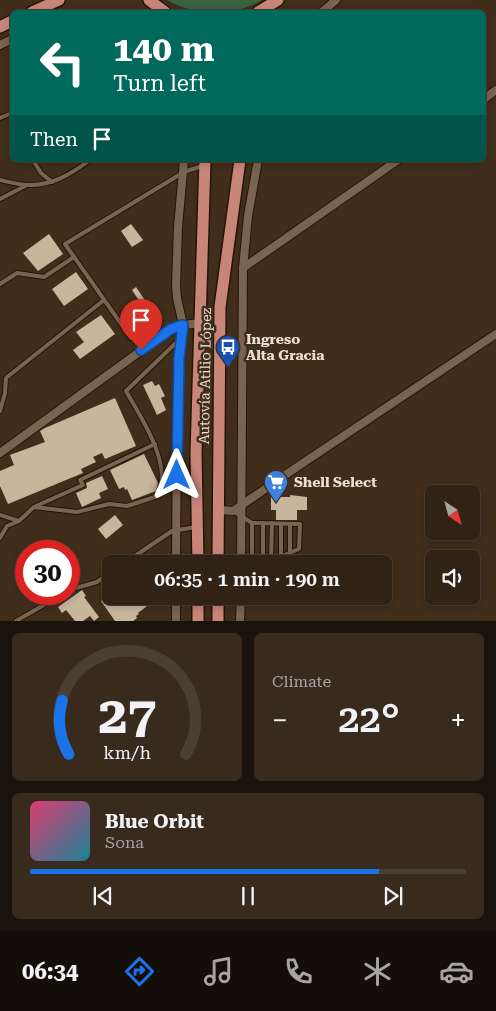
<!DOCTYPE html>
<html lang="en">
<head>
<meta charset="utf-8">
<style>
  body { margin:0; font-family:"Roboto Serif",serif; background:#382a1d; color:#f1f3f6; height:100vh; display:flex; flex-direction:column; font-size:19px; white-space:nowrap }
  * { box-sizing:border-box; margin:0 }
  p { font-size:16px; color:#a8a4a0 }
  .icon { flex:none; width:28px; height:28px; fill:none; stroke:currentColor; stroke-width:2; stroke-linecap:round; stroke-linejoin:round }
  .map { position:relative; height:621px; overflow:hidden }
  .panel { display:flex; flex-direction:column; gap:12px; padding:12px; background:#1a130b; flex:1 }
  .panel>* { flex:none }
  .top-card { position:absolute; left:10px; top:10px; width:476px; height:152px; border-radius:8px; box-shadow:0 2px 8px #0003,0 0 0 1px #4b3f34; background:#00695c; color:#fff; overflow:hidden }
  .needle { width:32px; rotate:144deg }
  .buttons { position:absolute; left:425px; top:485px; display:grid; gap:10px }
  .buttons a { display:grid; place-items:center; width:55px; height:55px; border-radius:8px; background:#302214; box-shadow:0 2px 8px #0003,0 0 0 1px #4b3f34; font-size:25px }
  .speed { position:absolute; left:15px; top:540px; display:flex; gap:10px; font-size:25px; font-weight:700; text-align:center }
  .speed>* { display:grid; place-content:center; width:65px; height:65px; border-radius:50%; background:#302214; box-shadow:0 2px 8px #0003,0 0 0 1px #4b3f34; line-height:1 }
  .speed .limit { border:8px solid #d22; background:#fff; color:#111 }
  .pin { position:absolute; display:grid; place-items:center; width:42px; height:42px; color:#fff; margin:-51px -21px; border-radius:50% 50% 50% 0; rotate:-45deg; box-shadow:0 0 5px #0007 }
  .pin .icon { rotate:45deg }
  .me { position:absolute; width:55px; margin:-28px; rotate:0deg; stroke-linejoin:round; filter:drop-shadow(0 0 4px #0008) }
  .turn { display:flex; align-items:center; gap:18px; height:105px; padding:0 20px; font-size:22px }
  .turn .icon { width:65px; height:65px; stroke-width:2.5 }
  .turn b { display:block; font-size:35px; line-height:42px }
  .then { display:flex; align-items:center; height:48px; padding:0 20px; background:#0003; gap:10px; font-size:19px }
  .big { font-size:38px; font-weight:600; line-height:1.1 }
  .panel .tile { flex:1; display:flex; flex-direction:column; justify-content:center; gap:8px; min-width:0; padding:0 18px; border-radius:8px; background:#382a1d }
  .panel .dial { align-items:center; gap:0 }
  .dial svg { height:130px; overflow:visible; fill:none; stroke:#4b3f34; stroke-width:7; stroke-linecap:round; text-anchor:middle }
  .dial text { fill:#f1f3f6; stroke:none }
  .song { display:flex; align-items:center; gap:15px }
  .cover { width:60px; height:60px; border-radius:8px; background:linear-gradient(135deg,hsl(340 70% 55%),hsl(190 70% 35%)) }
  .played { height:5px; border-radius:2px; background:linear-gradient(90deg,#1a73e8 80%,#4b3f34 80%) }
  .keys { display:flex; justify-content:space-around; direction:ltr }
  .heat { display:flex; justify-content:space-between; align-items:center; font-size:28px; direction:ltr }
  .panel .tiles { flex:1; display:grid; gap:12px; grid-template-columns:1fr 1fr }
  .tile:last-child { grid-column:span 2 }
  .trip { position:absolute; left:102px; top:555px; width:290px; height:50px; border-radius:8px; background:#302214; box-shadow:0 2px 8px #0003,0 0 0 1px #4b3f34; font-weight:600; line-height:50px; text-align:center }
  .dock { display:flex; height:80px; justify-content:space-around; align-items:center; background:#130e08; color:#a8a4a0 }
  .dock .icon { width:35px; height:35px }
  .dock .current { color:#1a73e8 }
  .dock b { font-size:22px; color:#f1f3f6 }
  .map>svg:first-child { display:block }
</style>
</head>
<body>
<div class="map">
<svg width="496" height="621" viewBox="0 0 496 621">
  <rect width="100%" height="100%" fill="#402e1b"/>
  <!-- green -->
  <path fill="#39623f" d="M167 0H262C232 17 197 17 167 0Z"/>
  <!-- building -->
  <g fill="#c7b59c">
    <polygon points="131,224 143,240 132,247 121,231"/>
    <polygon points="49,234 63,254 38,271 23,253"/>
    <polygon points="76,272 88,289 64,306 52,289"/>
    <polygon points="136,287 146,302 142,305 132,290"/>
    <polygon points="101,315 115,334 80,359 73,350 84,342 76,332"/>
    <polygon points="152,381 155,386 159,384 165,396 161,398 166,410 157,415 143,385"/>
    <polygon points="115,398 136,446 105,459 102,453 93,457 96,462 81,469 83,473 8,504 0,486 0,471 14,465 10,455 45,442 40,431 45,428"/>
    <polygon points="144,454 158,483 156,491 132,500 127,489 125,490 124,487 119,489 110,470"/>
    <polygon points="102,476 108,489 99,493 101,498 82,507 76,493 87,488 86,483"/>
    <polygon points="290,495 307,497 307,510 297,510 297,520 276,520 276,510 271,510 271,497 290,497"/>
    <polygon points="115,515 123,525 106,539 98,529"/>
    <polygon points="82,590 86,596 84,597 99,617 94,621 90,616 83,621 75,621 66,610 62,613 58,607"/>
    <polygon points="111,594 111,596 160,596 138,613 139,614 136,616 137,618 133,621 115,621 101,601"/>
  </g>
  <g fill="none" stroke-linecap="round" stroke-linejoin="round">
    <!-- service casing -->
    <g stroke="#261504" stroke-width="6">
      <g id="service">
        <polyline points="0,118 12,113"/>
        <polyline points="33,160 41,173 52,182"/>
        <path d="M0 180C9 182 19 185 28 185 52 186 71 174 90 160"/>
        <polyline points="0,199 27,185"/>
        <polyline points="0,284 17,273 44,277 74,257"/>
        <polyline points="131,338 65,244 184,172 202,166"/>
        <polyline points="0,411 5,393 6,378 104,300"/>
        <polyline points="36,506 83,485 80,480 155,444"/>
        <polyline points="233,511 252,523 252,564"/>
        <polyline points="0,515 19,521"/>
        <polyline points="252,523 300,524 299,549 263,564"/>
        <polyline points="263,523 263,564"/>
        <path d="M0 538 7 526 19 521 34 507 77 512 109 504 127 506 158 496C173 464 141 418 126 391L180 339"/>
        <polyline points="290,553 290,524"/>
        <polyline points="281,557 281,524"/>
        <polyline points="271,560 272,523"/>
        <polyline points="123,564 172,531 196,527"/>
        <polyline points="69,590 97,582 111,572"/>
        <path d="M302 596 305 602C311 603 316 601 321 596"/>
        <polyline points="16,621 63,594"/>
      </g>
    </g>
    <!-- minor casing -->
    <g stroke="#261504" stroke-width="10">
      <g id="minor">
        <polyline points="322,12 336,0"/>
        <polyline points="0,45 12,39"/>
        <polyline points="484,99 496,90"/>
        <polyline points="243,268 398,160"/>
        <polyline points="0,453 171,329 185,325 199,323"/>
        <polyline points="219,510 233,511 297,467 496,334"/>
        <polyline points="176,564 177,419 179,358 183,325 177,298 176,286 178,227 184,160"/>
        <polyline points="241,564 243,268 248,216 258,160"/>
        <polyline points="176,621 176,596"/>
        <polyline points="240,621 241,596"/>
      </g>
    </g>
    <!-- primary casing -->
    <g stroke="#261504" stroke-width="14">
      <g id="primary">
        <polyline points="149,0 165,12"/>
        <polyline points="32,12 59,0"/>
        <polyline points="258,12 278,0"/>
        <polyline points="0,27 12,21"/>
        <polyline points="198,564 196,453 205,160"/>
        <polyline points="218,564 220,307 240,160"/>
        <polyline points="198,621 198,596"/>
        <polyline points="218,621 218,596"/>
      </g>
    </g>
    <!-- service -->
    <use href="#service" stroke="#786450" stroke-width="4"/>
    <!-- minor -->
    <use href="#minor" stroke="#786450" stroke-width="8"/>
    <!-- primary -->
    <use href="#primary" stroke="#c8867b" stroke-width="11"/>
  </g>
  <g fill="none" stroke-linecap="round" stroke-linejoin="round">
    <!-- route casing -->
    <g stroke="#114b97" stroke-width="12">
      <polyline id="route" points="141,350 171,329 183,325 179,358 177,475"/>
    </g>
    <!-- route -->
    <use href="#route" stroke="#1a73e8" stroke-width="9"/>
  </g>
  <!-- icons -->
  <defs>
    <g id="bus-pin" transform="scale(1.25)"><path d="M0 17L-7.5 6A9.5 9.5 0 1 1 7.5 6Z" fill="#1a4fb4" stroke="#402e1b"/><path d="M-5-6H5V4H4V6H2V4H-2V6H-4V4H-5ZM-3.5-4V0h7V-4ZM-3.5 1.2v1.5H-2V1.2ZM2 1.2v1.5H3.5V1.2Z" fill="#fff"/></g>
    <g id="supermarket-pin" transform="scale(1.25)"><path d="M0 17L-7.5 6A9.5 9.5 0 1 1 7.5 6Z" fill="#3f7fe0" stroke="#402e1b"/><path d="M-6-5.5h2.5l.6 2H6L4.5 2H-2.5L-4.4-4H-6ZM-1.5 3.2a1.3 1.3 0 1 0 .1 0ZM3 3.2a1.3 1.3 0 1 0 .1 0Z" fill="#fff"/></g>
  </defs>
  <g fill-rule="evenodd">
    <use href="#bus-pin" x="228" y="347"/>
    <use href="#supermarket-pin" x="276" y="482"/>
  </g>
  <g text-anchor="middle" stroke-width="5" stroke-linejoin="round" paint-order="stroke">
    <!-- poi labels -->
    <g font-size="14" font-weight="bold" fill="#ece0d5" stroke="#402e1b" text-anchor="start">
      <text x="246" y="344">Ingreso<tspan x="246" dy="16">Alta Gracia</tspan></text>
      <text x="294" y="487">Shell Select</text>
    </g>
    <!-- street labels -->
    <g font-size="14" fill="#ece0d5" stroke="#402e1b">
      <text transform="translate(205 376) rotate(-89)" y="5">Autovía Atilio López</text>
    </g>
  </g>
</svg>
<div class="buttons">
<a><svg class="needle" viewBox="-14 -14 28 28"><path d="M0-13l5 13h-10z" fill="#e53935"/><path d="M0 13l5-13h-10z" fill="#a8a4a0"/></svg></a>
<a><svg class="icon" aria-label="sound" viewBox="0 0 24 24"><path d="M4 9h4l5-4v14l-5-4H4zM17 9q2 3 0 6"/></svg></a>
</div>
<div class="speed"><div class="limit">30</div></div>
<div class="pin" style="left:141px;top:350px;background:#d93025"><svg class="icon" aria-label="arrive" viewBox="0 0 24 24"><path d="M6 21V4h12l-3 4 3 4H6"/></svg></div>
<svg class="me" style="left:177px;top:475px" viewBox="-20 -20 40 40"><path d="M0-17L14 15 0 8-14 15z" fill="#1a73e8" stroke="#fff" stroke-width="4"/></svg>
<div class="trip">06:35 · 1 min · 190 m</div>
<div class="top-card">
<div class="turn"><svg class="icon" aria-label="left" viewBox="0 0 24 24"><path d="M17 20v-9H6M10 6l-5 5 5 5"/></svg><div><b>140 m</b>Turn left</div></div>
<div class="then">Then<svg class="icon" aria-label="arrive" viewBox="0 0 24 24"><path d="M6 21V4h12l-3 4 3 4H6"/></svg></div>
</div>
</div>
<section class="panel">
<div class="tiles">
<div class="tile dial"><svg viewBox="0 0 100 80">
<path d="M14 69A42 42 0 1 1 86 69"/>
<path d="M14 69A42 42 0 0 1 10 36" stroke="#1a73e8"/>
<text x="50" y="56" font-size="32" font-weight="700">27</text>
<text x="50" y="72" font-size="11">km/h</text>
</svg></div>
<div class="tile"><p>Climate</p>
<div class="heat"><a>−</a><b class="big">22°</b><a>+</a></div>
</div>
<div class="tile">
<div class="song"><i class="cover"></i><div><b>Blue Orbit</b><p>Sona</p></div></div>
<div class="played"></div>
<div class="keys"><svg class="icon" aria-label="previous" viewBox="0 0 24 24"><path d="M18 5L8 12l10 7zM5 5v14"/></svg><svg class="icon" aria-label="pause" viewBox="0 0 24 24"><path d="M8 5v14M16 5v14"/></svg><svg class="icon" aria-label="next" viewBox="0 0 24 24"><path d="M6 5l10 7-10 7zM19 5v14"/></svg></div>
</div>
</div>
</section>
<nav class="dock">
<b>06:34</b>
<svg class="icon current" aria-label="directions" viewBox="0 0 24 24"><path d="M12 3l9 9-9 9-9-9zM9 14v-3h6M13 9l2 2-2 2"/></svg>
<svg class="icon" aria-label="music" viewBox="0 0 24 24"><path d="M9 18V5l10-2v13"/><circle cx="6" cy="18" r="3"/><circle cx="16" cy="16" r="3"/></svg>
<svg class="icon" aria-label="phone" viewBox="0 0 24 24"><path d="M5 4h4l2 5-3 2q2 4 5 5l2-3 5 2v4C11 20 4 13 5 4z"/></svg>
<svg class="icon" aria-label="climate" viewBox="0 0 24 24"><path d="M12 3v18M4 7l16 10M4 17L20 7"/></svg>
<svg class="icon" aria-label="car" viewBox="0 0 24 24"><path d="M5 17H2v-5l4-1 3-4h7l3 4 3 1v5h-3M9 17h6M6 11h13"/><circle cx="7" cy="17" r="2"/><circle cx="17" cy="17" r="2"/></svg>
</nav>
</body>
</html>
